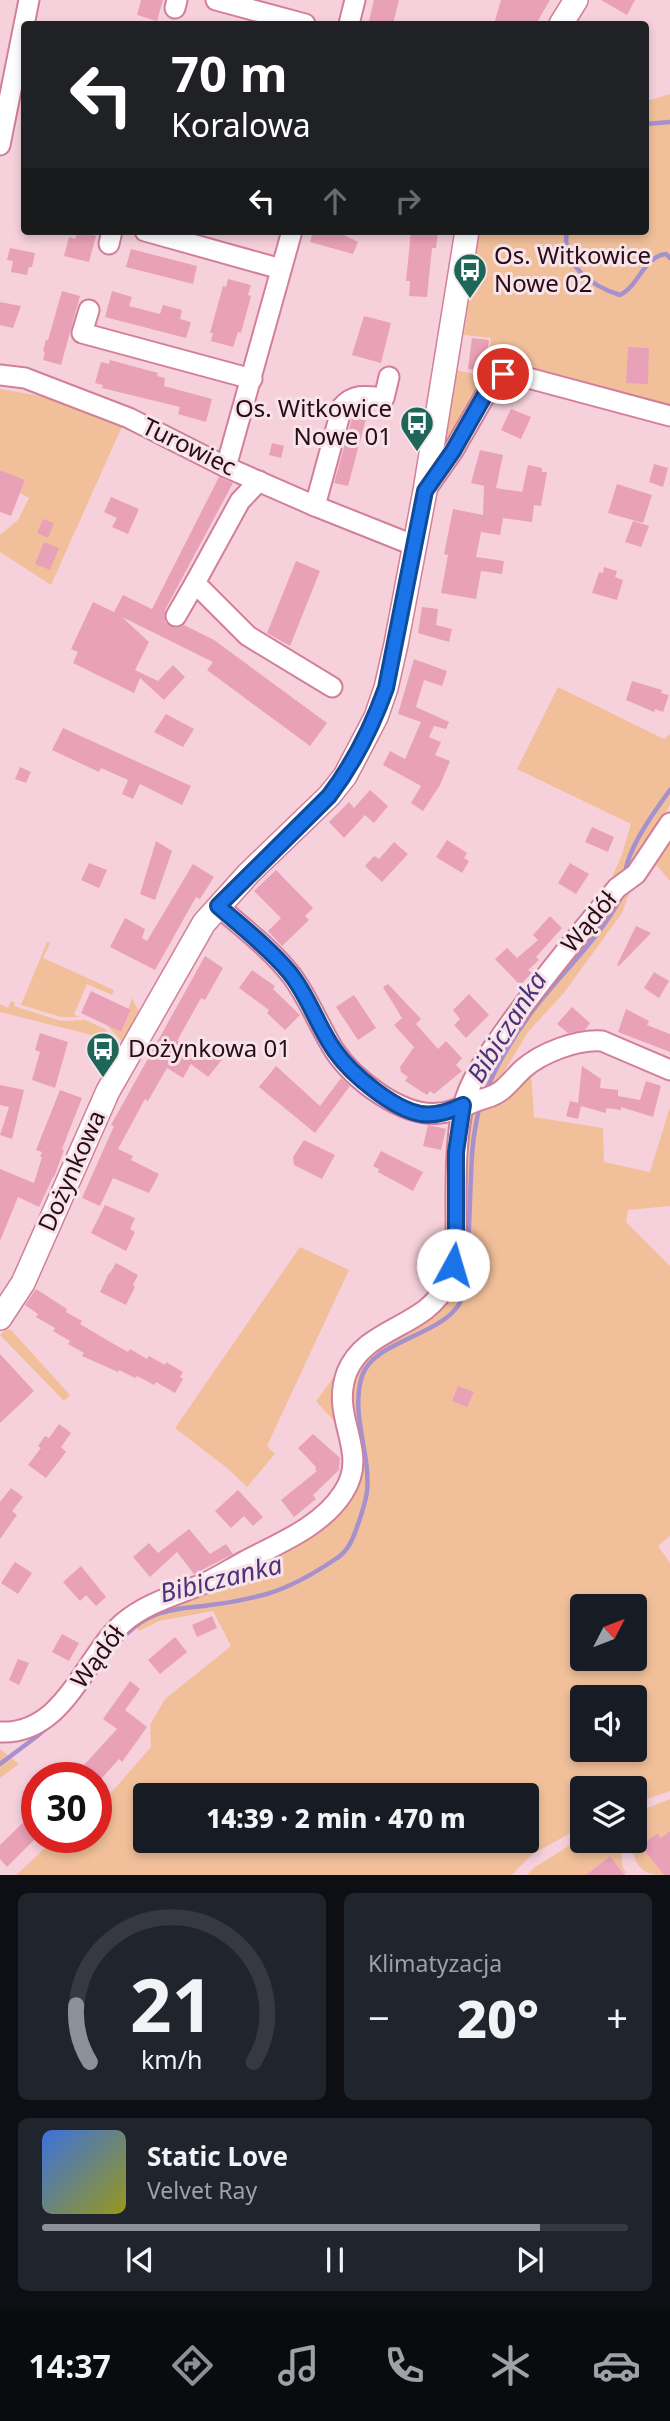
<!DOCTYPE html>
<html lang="pl">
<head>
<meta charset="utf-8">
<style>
  body { margin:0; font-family:"Noto Sans",sans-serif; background:#20242c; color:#f1f3f6; height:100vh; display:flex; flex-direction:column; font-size:26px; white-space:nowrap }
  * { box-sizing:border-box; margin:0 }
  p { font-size:23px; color:#9ea1a6 }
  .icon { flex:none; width:38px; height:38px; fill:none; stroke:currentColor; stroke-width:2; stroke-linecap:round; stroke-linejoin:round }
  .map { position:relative; height:1875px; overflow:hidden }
  .side { display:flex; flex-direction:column; gap:18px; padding:18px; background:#0d0f14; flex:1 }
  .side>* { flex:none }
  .banner { position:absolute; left:21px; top:21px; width:628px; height:214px; border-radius:7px; box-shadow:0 4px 10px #0003; background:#202124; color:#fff; overflow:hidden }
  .needle { width:46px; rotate:48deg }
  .buttons { position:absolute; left:570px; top:1594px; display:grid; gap:14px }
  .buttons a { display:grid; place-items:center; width:77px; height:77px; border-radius:7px; background:#171b24; box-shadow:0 4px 10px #0003; font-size:35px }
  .speed { position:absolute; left:21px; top:1762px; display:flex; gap:14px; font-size:35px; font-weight:700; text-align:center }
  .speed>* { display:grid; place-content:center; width:91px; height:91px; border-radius:50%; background:#171b24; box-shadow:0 4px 10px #0003; line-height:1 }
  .speed .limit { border:10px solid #d22; background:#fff; color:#111 }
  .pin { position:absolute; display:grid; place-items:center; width:60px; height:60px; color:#fff; margin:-30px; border:4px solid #fff; border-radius:50%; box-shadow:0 2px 7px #0007 }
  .me { position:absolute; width:77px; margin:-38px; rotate:6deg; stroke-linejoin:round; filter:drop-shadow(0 0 5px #0008) }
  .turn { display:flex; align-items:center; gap:24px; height:147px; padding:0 35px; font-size:32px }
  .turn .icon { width:91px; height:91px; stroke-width:2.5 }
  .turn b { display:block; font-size:49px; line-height:60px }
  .lanes { display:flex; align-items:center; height:66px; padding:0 35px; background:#0003; justify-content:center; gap:35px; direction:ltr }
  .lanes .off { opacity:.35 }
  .big { font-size:52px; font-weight:800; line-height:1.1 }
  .side .card { flex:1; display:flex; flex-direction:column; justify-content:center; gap:10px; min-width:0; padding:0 24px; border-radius:10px; background:#20242c }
  .side .dial { align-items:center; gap:0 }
  .dial svg { height:182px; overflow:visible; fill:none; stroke:#363941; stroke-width:7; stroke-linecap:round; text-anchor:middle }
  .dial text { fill:#f1f3f6; stroke:none }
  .song { display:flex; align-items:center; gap:21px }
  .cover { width:84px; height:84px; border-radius:10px; background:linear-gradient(135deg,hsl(220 70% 55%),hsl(60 70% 35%)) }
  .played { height:7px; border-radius:4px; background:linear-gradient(90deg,#8c9099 85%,#363941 85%) }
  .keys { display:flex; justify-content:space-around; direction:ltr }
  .heat { display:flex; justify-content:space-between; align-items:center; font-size:38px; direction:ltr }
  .side .tiles { flex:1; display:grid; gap:18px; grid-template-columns:1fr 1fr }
  .card:last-child { grid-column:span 2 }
  .trip { position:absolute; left:133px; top:1783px; width:406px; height:70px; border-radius:7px; background:#171b24; box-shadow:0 4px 10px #0003; font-weight:800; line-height:70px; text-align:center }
  .dock { display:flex; height:112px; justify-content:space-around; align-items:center; background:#090b0e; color:#9ea1a6 }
  .dock .icon { width:49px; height:49px }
  .dock .active { color:#8c9099 }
  .dock b { font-size:32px; color:#f1f3f6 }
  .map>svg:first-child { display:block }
</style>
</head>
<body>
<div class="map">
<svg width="670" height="1875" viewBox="0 0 670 1875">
  <rect width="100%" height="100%" fill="#f6d1db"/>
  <!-- green -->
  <g fill="#f1c09a" fill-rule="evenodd">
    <polygon points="670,94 670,421 667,408 534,369 501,369 486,375 491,338 464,335 476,249 481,231 646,231 646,101"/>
    <polygon points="455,370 490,377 439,461"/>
    <polygon points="0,389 70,401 124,422 51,585 0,552 0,535 18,520 29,498 20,493 25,480 0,470"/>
    <polygon points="558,687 664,739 670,734 670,805 632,867 612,877 621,857 631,824 517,769"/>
    <polygon points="670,833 670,881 654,862"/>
    <polygon points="633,883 622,913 563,994 528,1032 493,1090 473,1094 524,1014"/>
    <polygon points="47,942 50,943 43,958 114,990 112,995 87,984 74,1014 79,1017 61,1017 21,1005"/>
    <polygon points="132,998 139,1012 123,1043 108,1026 121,1032 131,1011 128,1009"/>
    <polygon points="11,1001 15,1003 14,1006 61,1021 85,1020 105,1029 121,1047 88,1034 0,1012 0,1004 8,1008"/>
    <path d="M531 1073 534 1117 603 1128 604 1162 650 1172 670 1107V1206L628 1210 626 1222 670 1266V1536L658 1546 670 1563V1791L635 1803V1788H583V1826L531 1855 512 1875H16L56 1838H96V1786L109 1795 151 1747 150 1725 165 1699 231 1646 213 1611 159 1621 139 1631 133 1623 152 1611 210 1593 311 1534 348 1502 356 1481 343 1431 316 1401 365 1335 382 1326 440 1308 468 1110ZM583 1606H635V1659H583ZM583 1698H635V1750H583ZM145 1796H527V1841H145Z"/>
    <polygon points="300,1247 349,1270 267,1446 275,1454 247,1487 227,1468 175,1428"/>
    <polygon points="6,1329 11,1330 70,1395 64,1401 0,1335"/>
    <polygon points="0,1749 19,1764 0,1778"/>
    <path d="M670 1799V1831L661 1838 657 1833 641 1846 664 1875C637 1875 637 1863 629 1841H635V1813Z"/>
    <polygon points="583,1837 583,1841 621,1841 622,1865 626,1873 625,1874 610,1856 586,1875 527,1875 535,1867"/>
  </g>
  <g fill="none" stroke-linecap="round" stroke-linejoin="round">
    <!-- stream -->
    <g stroke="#a691ce" stroke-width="4.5">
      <polyline points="646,124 670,122"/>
      <path d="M567 231C561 264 591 286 620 295 638 287 644 256 666 254L670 258"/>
      <path d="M625 875C627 849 654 812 670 790"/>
      <path d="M485 1093C497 1064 515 1034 534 1009 564 970 600 938 623 894"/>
      <path d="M112 1649C124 1636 136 1623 153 1616 170 1608 192 1608 210 1605 229 1603 248 1599 267 1594 290 1587 318 1571 337 1558 348 1551 353 1539 357 1527 361 1516 365 1504 367 1492 371 1453 350 1415 362 1376 374 1341 436 1337 458 1306 471 1289 469 1174 473 1144 474 1132 477 1120 479 1108"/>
      <polyline points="0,1764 36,1737 65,1712"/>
    </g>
  </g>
  <!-- building -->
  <g fill="#e9a1b7">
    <polygon points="141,0 163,0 157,21 137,15"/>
    <polygon points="374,0 399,0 393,24 372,24 373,22 369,21"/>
    <polygon points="501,0 550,0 536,24 494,24"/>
    <polygon points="601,0 635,0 627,15"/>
    <polygon points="78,231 96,236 89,262 64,256 69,237 75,239"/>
    <polygon points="313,231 336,231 358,242 353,254 310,242"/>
    <polygon points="411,231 438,231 436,248 432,248 427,297 409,296 410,281 406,281"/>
    <polygon points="10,248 35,253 32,267 29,267 27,275 11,272 13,261 7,260"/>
    <polygon points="131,249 197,266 193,284 126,267"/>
    <polygon points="228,279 251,285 248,295 251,296 241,333 238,332 233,347 211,341 213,333 210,333 223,286 226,287"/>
    <polygon points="62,291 80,296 61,365 43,360 45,352 43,351 46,340 48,340"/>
    <polygon points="112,291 132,297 129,306 160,314 163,305 182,310 180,319 191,322 186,338 105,317"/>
    <polygon points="0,302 21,306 13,328 0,325"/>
    <polygon points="364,316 391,323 381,363 352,355"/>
    <polygon points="472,338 489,340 485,370 468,369"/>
    <polygon points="628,347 649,348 648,384 626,383"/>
    <polygon points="110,360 158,373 157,376 165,378 164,386 212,399 206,422 178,414 180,407 102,388 103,385 95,383 101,362 109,364"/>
    <polygon points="511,409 531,417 521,439 501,430"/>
    <polygon points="353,415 366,419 348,486 334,483"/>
    <polygon points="272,443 284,446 281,458 269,455"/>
    <polygon points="480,450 503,455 496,488 522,492 528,465 542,468 542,472 547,472 541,506 534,505 532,522 503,518 500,535 481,532 476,557 504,561 502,574 481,571 476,599 441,593 448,555 444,554 453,509 483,515 484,486 471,483"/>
    <polygon points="654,464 668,468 663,487 649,482"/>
    <polygon points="0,470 25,480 11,516 0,512"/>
    <polygon points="219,477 233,483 165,610 165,622 175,628 184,625 214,640 327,723 310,746 207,670 213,662 122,617 149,642 135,670 158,681 173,665 185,677 164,700 140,678 134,693 73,663 78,652 71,649 93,602 114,612 123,595 152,609"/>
    <polygon points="617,484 652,495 643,523 608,513"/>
    <polygon points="111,497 139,509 128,534 112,527 117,518 104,512"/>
    <polygon points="43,519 54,523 48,538 37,533"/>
    <polygon points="633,521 649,526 641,547 625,542"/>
    <polygon points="44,542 59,548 50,570 35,564"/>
    <polygon points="296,561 320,571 290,646 267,633"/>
    <polygon points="604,567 617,571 615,577 623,580 617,600 592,593 599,572 603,573"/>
    <polygon points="422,607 438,609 436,625 452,629 449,642 418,633"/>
    <polygon points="414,659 447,671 442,686 424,680 416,707 449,722 446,729 434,726 429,737 441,742 435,755 450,761 440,785 423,811 411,803 421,786 383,765 390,751 405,759 421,722 398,714"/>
    <polygon points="632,681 662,690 661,693 669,695 663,712 655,709 654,712 626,700"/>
    <polygon points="166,714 194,729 183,747 154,732"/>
    <polygon points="63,728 191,786 182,805 140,784 133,799 122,794 128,780 101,768 99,772 52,750"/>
    <polygon points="20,767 31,772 26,783 15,779"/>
    <polygon points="370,790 388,806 374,823 365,815 344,838 329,822 349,802 354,808"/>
    <polygon points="592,827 614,837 608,852 585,842"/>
    <polygon points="447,840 467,853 464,858 469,861 462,873 436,857"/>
    <polygon points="156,841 172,851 155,900 140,894"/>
    <polygon points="394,842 408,854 382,882 365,866 374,856 379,859"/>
    <polygon points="89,863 107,870 99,888 81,880"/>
    <polygon points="570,863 589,874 576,894 558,883"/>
    <polygon points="193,864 214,877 200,899 196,897 155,970 110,947 125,918 145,929 142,938 147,941"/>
    <polygon points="276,870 313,908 305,916 309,920 282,946 268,931 281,918 254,891"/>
    <polygon points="550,916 562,928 536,957 539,960 528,970 532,973 520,985 495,959 507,948 517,958 538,940 533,935"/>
    <polygon points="636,926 651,933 619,966 617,965"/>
    <polygon points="205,956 223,968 205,1000 201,998 177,1041 180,1042 175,1051 189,1060 195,1051 206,1060 214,1048 225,1056 208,1077 191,1064 183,1078 167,1068 148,1101 145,1099 118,1149 133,1156 131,1160 159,1174 149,1193 113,1178 100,1206 82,1198 114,1126 111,1125"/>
    <polygon points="252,970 275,986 273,989 300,1015 285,1030 267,1013 269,1010 239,988"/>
    <polygon points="654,972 669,981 659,998 644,988"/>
    <polygon points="388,984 421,1019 416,1024 438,1049 446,1041 462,1058 456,1065 462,1071 434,1094 430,1091 427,1095 405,1081 408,1077 401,1072 400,1067 414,1047 394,1025 402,1018 383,987"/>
    <polygon points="91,991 131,1010 121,1032 81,1013"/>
    <polygon points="469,994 489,1015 466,1038 454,1025 460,1019 453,1010"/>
    <polygon points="354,995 376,1028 358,1040 336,1007"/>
    <polygon points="572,1007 590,1023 585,1030 568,1033 557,1024"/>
    <polygon points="626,1009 649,1021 647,1025 670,1034 670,1052 618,1032"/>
    <polygon points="40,1033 68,1042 55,1088 32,1080 40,1052 35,1050"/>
    <polygon points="276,1066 320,1106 341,1078 350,1086 315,1133 259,1087"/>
    <polygon points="582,1066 601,1079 600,1088 618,1090 618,1096 640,1100 646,1081 661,1086 653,1117 621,1107 621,1110 606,1108 606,1113 581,1106 578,1119 566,1116 570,1101 578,1103"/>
    <polygon points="0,1085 24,1090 12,1139 0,1135 9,1107 0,1105"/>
    <polygon points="60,1090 82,1098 62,1149 64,1150 54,1177 53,1177 39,1207 18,1197 0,1241 0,1169 34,1183 42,1157 40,1157 42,1152 36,1150"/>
    <polygon points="428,1125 446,1129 441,1150 423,1146"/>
    <polygon points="304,1140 335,1155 322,1179 294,1165 293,1157"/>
    <polygon points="381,1151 423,1172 413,1191 378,1172 379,1169 373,1166"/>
    <polygon points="105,1205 135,1218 130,1229 135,1232 126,1251 91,1233"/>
    <polygon points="116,1263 138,1275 133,1285 135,1287 126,1305 100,1292 109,1273 110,1273"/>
    <polygon points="36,1289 67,1309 66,1312 82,1321 80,1324 112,1343 128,1352 130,1349 147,1359 149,1356 165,1365 166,1362 183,1372 180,1377 183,1379 175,1393 156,1382 154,1385 137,1376 135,1378 119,1370 118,1372 82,1356 84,1353 68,1344 70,1341 53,1331 55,1328 36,1317 38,1314 25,1305"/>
    <polygon points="0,1354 34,1391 0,1423"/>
    <polygon points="458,1386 474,1392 467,1407 452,1401"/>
    <polygon points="59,1424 71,1433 61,1447 66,1452 46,1478 28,1465 41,1448 38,1446 45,1436 49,1438"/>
    <polygon points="313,1434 340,1458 339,1470 313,1495 316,1499 294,1517 281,1500 317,1471 315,1469 316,1467 298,1448"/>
    <polygon points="11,1488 23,1497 12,1511 17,1515 0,1539 0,1502"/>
    <polygon points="238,1490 263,1517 253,1526 244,1516 231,1528 215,1511"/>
    <polygon points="189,1529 210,1554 226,1544 233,1554 194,1574 177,1552 150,1577 133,1557 149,1543 158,1553"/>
    <polygon points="15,1562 32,1573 18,1594 1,1583"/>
    <polygon points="81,1566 106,1597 96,1606 86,1595 80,1601 63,1582"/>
    <polygon points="212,1616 217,1628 197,1637 192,1625"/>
    <polygon points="62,1634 79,1643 69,1661 52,1652"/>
    <polygon points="175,1637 187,1652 160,1674 148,1660"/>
    <polygon points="18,1659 29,1663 19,1685 9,1680"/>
    <polygon points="130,1681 140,1689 125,1710 147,1727 122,1762 119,1759 101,1779 84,1765 117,1729 103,1719"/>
    <polygon points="37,1809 37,1837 7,1867 0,1859 0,1845"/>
    <polygon points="670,1831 670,1875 664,1875 641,1846 657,1833 661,1838"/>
    <polygon points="610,1856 625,1875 586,1875"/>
  </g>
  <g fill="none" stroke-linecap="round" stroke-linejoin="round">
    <!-- minor casing -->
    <g stroke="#d37f9a" stroke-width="23">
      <g id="minor">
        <polyline points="216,0 305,24"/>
        <polyline points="175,8 177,0"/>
        <polyline points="349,24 355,0"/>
        <polyline points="0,145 29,0"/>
        <polyline points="145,231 281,269"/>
        <polyline points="109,244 112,231"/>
        <polyline points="89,310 82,333 252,379"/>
        <polyline points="0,375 25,378 129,418 226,467 315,506 413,545"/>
        <polyline points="226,467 292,231"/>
        <polyline points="259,481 240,501 195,583 248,636 332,687"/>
        <polyline points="425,491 453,451 491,385 503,374 517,375 670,416"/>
        <path d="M315 506 342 407C354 393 367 396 384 398L389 377"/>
        <polyline points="176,616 195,583"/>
        <path d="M218 906C243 928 271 949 292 976 309 999 319 1026 334 1050 354 1080 403 1118 440 1113 455 1112 471 1102 486 1098 504 1093 510 1081 523 1069 541 1053 577 1039 602 1041L670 1070"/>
        <path d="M0 1732C65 1735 84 1657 123 1623 146 1603 177 1595 205 1583 218 1577 232 1568 245 1561 279 1543 321 1527 343 1493 371 1451 329 1419 347 1372 366 1326 427 1328 447 1283 458 1257 456 1231 456 1204 456 1172 456 1139 463 1107 469 1081 488 1055 504 1032 539 982 578 936 617 888L636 874 670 823"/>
      </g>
    </g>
    <!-- tertiary casing -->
    <g stroke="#d37f9a" stroke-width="26">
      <g id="tertiary">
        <polyline points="561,24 576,0"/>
        <polyline points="0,1318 23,1283 108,1091 204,923 249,873 329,796 345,776 376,717 386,688 396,644 425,491 467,231"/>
      </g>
    </g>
    <!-- minor -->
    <use href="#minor" stroke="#fff" stroke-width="19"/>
    <!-- tertiary -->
    <use href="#tertiary" stroke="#fff" stroke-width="23"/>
  </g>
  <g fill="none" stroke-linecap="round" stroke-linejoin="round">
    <!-- route casing -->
    <g stroke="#114b97" stroke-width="18">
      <path id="route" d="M453 1265 456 1248V1152L463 1105C450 1111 437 1116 421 1114 393 1109 352 1075 335 1051 317 1026 309 996 289 972 268 947 242 927 218 906L329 796C354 763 372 727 386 688L425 491 453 451 491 384 503 374"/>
    </g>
    <!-- route -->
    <use href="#route" stroke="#1a73e8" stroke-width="12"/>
  </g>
  <!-- icons -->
  <defs>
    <g id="bus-pin" transform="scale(1.75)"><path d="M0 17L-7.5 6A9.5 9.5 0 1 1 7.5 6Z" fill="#1f665a" stroke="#f7e4e9"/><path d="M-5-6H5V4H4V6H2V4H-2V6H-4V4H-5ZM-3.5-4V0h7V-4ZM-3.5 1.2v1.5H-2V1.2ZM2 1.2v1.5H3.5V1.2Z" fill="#fff"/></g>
  </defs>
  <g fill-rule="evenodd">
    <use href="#bus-pin" x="470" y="270"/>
    <use href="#bus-pin" x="417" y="423"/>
    <use href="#bus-pin" x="103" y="1049"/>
  </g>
  <g text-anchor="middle" stroke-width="6" stroke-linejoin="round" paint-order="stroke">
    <!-- poi labels -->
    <g font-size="24" fill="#2a0b17" stroke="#f7e4e9" text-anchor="start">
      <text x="494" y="264">Os. Witkowice<tspan x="494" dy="28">Nowe 02</tspan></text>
      <text x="392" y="417" text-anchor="end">Os. Witkowice<tspan x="392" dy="28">Nowe 01</tspan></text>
      <text x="128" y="1057">Dożynkowa 01</text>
    </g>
    <!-- street labels -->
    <g font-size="24" fill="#2a0b17" stroke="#f7e4e9">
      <text transform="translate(189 447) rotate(26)" y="8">Turowiec</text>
      <text transform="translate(589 922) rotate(-50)" y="8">Wądół</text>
      <text transform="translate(72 1171) rotate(-66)" y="8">Dożynkowa</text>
      <text transform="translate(98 1657) rotate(-53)" y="8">Wądół</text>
    </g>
    <!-- water labels -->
    <g font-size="26" font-style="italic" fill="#4f317b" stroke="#f7e4e9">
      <text transform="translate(507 1027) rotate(-58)" y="9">Bibiczanka</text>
      <text transform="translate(221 1579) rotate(-14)" y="9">Bibiczanka</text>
    </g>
  </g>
</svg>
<div class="buttons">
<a><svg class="needle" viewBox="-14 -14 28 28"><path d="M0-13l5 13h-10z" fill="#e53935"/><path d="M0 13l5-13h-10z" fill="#9ea1a6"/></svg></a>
<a><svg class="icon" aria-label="sound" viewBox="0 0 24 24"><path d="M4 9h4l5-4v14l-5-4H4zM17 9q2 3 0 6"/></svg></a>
<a><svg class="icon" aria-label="layers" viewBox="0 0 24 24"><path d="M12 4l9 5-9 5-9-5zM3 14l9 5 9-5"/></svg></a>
</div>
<div class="speed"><div class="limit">30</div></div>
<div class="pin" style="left:503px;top:374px;background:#d93025"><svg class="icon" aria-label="arrive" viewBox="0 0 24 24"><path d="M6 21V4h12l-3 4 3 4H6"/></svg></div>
<svg class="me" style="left:453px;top:1265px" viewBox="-20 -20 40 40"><circle r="19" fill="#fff"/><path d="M0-13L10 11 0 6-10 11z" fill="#1a73e8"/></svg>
<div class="trip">14:39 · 2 min · 470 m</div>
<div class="banner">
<div class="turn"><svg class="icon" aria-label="left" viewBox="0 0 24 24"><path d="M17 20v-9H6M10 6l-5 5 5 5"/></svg><div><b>70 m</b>Koralowa</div></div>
<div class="lanes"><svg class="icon" aria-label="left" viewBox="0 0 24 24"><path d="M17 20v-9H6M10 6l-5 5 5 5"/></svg><svg class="icon off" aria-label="ahead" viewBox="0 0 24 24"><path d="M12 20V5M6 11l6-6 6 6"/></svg><svg class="icon off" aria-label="right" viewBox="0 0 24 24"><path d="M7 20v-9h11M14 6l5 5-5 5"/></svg></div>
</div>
</div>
<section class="side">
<div class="tiles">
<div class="card dial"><svg viewBox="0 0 100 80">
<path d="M14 69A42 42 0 1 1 86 69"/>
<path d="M14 69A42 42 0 0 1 8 44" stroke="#8c9099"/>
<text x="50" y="56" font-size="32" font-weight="700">21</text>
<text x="50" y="72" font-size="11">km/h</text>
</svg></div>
<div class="card"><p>Klimatyzacja</p>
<div class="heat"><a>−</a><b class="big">20°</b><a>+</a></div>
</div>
<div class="card">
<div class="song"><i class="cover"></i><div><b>Static Love</b><p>Velvet Ray</p></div></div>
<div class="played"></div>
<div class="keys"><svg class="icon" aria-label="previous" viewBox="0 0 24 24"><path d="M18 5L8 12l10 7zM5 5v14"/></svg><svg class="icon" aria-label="pause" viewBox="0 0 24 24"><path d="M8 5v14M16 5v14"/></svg><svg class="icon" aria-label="next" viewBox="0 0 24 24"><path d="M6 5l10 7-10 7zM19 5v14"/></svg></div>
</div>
</div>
</section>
<nav class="dock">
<b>14:37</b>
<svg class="icon active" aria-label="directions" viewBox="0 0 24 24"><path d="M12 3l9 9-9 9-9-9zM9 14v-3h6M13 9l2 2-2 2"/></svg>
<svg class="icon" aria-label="music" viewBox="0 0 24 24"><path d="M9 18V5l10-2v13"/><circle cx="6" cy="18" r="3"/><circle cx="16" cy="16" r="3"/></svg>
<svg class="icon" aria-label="phone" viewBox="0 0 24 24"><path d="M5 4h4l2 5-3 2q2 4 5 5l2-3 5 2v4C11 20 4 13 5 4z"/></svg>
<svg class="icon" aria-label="climate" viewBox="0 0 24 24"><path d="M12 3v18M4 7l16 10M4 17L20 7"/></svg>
<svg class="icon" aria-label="car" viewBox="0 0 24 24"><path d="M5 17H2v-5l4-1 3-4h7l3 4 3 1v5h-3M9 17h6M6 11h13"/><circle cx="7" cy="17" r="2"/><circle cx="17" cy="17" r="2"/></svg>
</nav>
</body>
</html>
